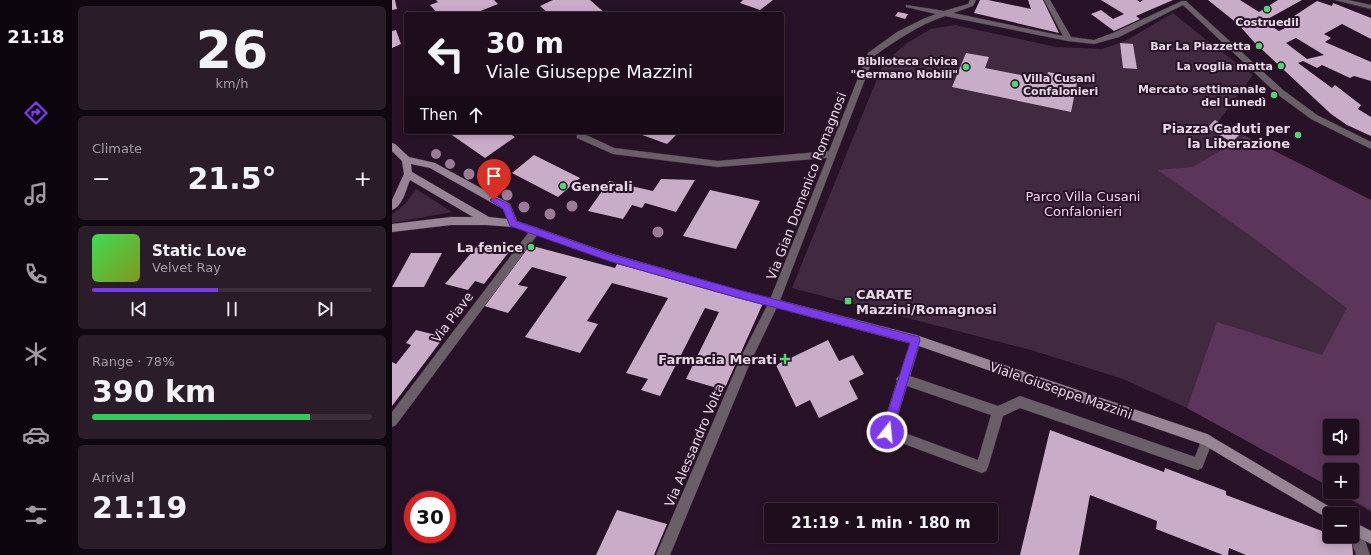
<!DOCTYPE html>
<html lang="en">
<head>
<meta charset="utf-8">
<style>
  body { margin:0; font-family:"DejaVu Sans",sans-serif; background:#2b1c2a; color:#f1f3f6; height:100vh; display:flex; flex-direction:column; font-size:15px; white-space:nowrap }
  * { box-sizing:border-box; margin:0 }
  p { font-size:13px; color:#a19ca4 }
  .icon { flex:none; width:22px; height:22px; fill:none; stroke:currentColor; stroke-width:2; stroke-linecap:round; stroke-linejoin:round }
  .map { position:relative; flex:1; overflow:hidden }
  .sheet { display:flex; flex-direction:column; gap:6px; padding:6px; background:#100810; width:320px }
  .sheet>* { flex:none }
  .banner { position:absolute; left:12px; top:12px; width:380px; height:122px; border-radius:4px; box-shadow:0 2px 10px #0003,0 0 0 1px #3c2e3b; background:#1e0e1d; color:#f1f3f6; overflow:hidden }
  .fabs { position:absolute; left:931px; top:419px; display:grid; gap:8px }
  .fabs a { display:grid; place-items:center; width:36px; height:36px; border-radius:4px; background:#1e0e1d; box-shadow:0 2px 10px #0003,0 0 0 1px #3c2e3b; font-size:20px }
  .speed { position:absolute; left:12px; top:491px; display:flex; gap:8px; font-size:20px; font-weight:700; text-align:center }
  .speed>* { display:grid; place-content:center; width:52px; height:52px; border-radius:50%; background:#1e0e1d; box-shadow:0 2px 10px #0003,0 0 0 1px #3c2e3b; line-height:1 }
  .speed .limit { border:6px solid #d22; background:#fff; color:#111 }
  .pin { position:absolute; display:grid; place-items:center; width:34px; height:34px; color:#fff; margin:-41px -17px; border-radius:50% 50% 50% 0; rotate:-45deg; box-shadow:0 0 4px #0007 }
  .pin .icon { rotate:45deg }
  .me { position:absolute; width:44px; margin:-22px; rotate:16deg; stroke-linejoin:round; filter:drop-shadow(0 0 3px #0008) }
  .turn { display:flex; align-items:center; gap:14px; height:84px; padding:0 16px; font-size:18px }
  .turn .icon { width:52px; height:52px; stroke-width:2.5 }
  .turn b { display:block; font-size:28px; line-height:34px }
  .then { display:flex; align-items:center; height:38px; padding:0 16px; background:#0003; gap:8px; font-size:15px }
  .big { font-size:30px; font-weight:700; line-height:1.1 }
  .sheet .tile { flex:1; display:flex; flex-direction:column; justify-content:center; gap:6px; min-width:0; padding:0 14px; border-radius:6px; background:#2b1c2a }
  .sheet .dial { align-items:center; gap:0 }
  .dial b { font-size:52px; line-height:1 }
  .song { display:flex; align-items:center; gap:12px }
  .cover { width:48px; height:48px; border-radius:6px; background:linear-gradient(135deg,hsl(130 70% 55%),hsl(70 70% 35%)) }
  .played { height:4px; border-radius:2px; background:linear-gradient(90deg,#7c3aed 45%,#3c2e3b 45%) }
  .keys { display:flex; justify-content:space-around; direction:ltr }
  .heat { display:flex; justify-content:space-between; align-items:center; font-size:22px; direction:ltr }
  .charge { height:6px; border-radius:3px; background:linear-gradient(90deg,#34c759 78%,#3c2e3b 0) }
  .trip { position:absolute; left:372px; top:503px; width:234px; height:40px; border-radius:4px; background:#1e0e1d; box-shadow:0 2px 10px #0003,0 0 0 1px #3c2e3b; font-weight:700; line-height:40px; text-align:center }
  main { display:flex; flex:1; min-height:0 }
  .tabs { display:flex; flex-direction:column; width:72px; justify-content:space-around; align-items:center; background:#0c060c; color:#a19ca4 }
  .tabs .icon { width:28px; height:28px }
  .tabs .on { color:#7c3aed }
  .tabs b { font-size:18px; color:#f1f3f6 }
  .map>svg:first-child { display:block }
</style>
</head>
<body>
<main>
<nav class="tabs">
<b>21:18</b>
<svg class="icon on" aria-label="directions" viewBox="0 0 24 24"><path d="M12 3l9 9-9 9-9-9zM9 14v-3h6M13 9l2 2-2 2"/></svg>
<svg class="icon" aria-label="music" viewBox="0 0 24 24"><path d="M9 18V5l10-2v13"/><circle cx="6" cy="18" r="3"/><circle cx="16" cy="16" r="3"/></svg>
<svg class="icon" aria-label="phone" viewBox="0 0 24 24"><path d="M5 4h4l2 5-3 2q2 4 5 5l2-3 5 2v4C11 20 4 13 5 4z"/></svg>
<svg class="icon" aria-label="climate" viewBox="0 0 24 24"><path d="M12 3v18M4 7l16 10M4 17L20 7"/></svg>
<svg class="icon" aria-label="car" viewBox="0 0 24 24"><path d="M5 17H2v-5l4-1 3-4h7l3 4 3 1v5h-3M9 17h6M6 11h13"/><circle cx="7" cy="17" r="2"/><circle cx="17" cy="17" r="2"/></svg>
<svg class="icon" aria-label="filters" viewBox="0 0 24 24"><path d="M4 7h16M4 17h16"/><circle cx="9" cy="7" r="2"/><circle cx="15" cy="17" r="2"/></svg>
</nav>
<section class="sheet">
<div class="tile dial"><b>26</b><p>km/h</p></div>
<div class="tile"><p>Climate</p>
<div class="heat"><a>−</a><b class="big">21.5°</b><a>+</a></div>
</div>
<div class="tile">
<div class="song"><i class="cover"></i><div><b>Static Love</b><p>Velvet Ray</p></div></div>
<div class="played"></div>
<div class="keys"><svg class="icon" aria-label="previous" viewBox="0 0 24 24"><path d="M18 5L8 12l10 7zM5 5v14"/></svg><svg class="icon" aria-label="pause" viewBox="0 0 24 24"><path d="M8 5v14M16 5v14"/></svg><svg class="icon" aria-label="next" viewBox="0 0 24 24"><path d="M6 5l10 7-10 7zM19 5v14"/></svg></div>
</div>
<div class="tile"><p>Range · 78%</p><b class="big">390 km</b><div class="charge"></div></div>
<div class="tile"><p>Arrival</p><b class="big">21:19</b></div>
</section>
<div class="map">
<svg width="979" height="555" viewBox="0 0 979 555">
  <rect width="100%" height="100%" fill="#281227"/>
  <!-- green -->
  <g fill="#412a40" fill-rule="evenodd">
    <path d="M781 13 818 43 861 75 826 122 979 200V512L946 492H960V470H938V487L868 446 795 408 731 379 639 350 400 288 491 64 515 43 539 29 563 25 664 47 710 49 733 41ZM938 426H960V448H938Z"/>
    <path d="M24 189 60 212 0 223V214C11 208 17 199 24 189Z"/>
  </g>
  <!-- forest -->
  <path fill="#5c365a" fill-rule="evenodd" d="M853 136 979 200V510L947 492H960V470H938V487L795 408 825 322 930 355 955 308 860 237 766 170 801 167ZM938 426H960V448H938Z"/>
  <!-- building -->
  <g fill="#c9acc7" fill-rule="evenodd">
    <polygon points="0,0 3,0 5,9 0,10"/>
    <polygon points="44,0 102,0 106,4 81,14 46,14 38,5 46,2"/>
    <polygon points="161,0 198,0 214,14 157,14 148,6"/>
    <polygon points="351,0 381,0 368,10 348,3"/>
    <polygon points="588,0 596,0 639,9 636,0 651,0 667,33 582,13"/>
    <polygon points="709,0 745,0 748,2 751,0 781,0 744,16 748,19 722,31 699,14 709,10 721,19 732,14"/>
    <path d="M816 0H848L867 12 886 0H910L872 21 887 31 899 25 893 22 925 1 940 6 941 3 979 18V39L950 24 932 34 939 38 933 42 979 62V81L962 76 958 78 930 65 925 68 911 61 906 63 940 88 943 85 969 105 966 109 979 117V136L955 125 939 114 862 42 846 24ZM904 38 932 55 915 59 894 43Z"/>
    <polygon points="506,12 516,14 513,19 503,16"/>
    <polygon points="4,30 9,44 0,48 0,31"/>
    <polygon points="728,43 741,44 745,69 731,68"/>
    <polygon points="574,53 597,57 593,68 654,80 656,72 686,78 679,112 560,87"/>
    <polygon points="823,120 826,122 848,134 840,142 815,128"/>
    <polygon points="59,132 115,132 123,137 93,158 57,133"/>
    <polygon points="242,132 287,132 275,144"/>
    <polygon points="142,155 188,178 166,197 120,173"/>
    <polygon points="269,179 303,180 284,212 253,203 250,208 240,205 231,219 196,211 217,181 261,191"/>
    <polygon points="318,190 368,201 344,249 291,236"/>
    <polygon points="101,243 120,248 92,284 83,281 76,290 53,284 85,246 97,249"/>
    <polygon points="137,245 223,268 225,264 372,301 332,390 294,379 327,312 313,308 268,396 249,390 256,379 234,373 276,298 220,283 195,321 206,324 188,353 133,337 175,277 140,267 126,285 136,287 116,313 89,305"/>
    <polygon points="19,253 50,253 32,287 0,287"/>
    <polygon points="24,330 52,337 0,406 0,362 4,364 19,345 14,343"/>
    <polygon points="436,340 447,361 461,355 472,374 457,381 466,399 427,418 418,400 404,407 384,365"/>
    <polygon points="658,430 772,472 773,468 834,491 834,495 938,534 938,536 943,536 960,542 961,555 854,555 837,548 836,555 831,555 764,529 765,521 698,495 687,555 628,555"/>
    <polygon points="225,510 275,524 262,555 204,555"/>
  </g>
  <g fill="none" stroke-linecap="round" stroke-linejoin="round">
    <!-- service casing -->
    <g stroke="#432e42" stroke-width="1">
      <polygon id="service" points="960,522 967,523 978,555 964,555 958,536 960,536"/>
    </g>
    <!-- pedestrian casing -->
    <g stroke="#432e42" stroke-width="1">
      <polygon id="pedestrian" points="943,0 956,0 979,5 979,9"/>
    </g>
    <!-- minor casing -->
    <g stroke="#432e42" stroke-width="1">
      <g id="minor">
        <path d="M578 0H584L581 6 561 13 671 36 652 0H658L679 37 702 40 721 33 790 1H794L891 90 925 115 979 142V149L919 119 885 94 791 5 727 37 702 44 676 41 553 16C526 25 505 40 482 56L387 303 358 363 278 555H264L349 357 377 302 435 158 326 167 221 154 185 138 184 132H192V134L222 148 326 161 437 151 476 53 505 32 531 19 544 14 514 7V5L552 11 576 4Z"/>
        <polygon points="143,227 146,228 148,231 146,234 4,425 0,427 0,412 140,228"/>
        <path d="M524 335 528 337 529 340 518 376 606 406 628 396 803 457 811 436 815 434 819 436 821 440 810 468 806 470 628 408 611 416 596 467 594 471 590 473 491 436 489 432 505 381 504 379 508 375 519 340 520 337ZM515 386 599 415 586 460 502 429Z"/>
      </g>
    </g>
    <!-- secondary casing -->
    <g stroke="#432e42" stroke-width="1">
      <g id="secondary">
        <path d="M0 143 3 144 17 157 43 163 118 204 125 221 217 253 347 290 524 335 815 434 943 510 945 514H938V520L935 518 812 445 524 345 347 298 217 261 121 227 94 225H59L0 232V224L59 217H81L18 180C14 189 11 206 0 210V200L12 174 10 161 0 151ZM19 164 38 168 111 209 115 219 97 217 20 172Z"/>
        <polygon points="960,521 979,531 979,544 960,534"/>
      </g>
    </g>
    <!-- service -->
    <use href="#service" fill="#6a5e69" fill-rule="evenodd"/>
    <!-- pedestrian -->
    <use href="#pedestrian" fill="#6a5e69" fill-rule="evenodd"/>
    <!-- minor -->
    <use href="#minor" fill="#6a5e69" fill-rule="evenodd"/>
    <!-- secondary -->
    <use href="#secondary" fill="#978495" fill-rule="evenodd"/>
  </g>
  <!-- trees -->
  <g fill="#9a7b98">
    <circle cx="44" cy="154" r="5"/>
    <circle cx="58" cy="164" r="5"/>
    <circle cx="77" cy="174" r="5.5"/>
    <circle cx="96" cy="187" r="5.5"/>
    <circle cx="115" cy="195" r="5.5"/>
    <circle cx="180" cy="206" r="5.5"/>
    <circle cx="132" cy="207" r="5.5"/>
    <circle cx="158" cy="214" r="5.5"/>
    <circle cx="266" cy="232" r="5.5"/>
  </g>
  <!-- route -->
  <polygon fill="#7c3aed" stroke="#51269a" points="102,197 118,205 124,221 218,254 347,290 527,337 528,340 499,436 495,437 491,436 489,432 518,343 347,298 217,261 118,226 111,209 98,200"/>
  <!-- markers -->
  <g fill="#52d673" stroke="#281227" stroke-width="1.5">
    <circle cx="875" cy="9" r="4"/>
    <circle cx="867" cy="46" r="4"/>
    <circle cx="889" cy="66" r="4"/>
    <circle cx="574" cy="67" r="4"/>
    <circle cx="623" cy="84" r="4"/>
    <circle cx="882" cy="95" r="4"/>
    <circle cx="906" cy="135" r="4"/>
    <circle cx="171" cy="186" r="4"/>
    <circle cx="139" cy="247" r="4"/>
    <rect x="452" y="297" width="8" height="8" rx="2"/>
    <path d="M391 353h4v4h4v4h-4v4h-4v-4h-4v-4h4z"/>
  </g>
  <g text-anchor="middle" stroke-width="4" stroke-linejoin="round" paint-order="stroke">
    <!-- far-poi labels -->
    <g font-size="11" font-weight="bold" fill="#e7d8e6" stroke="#281227" text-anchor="end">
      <text x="875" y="26" text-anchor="middle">Costruedil</text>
      <text x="859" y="50">Bar La Piazzetta</text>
      <text x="566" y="65">Biblioteca civica<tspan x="566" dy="13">"Germano Nobili"</tspan></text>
      <text x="881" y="70">La voglia matta</text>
      <text x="631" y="82" text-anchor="start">Villa Cusani<tspan x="631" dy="13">Confalonieri</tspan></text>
      <text x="874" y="93">Mercato settimanale<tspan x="874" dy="13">del Lunedì</tspan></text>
    </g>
    <!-- poi labels -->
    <g font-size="13" font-weight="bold" fill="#e7d8e6" stroke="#281227" text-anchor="end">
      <text x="898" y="133">Piazza Caduti per<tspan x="898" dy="15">la Liberazione</tspan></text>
      <text x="179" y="191" text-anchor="start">Generali</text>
      <text x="131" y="252">La fenice</text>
      <text x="464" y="299" text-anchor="start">CARATE<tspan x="464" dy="15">Mazzini/Romagnosi</tspan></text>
      <text x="385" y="364">Farmacia Merati</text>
    </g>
    <!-- street labels -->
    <g font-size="13" fill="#e7d8e6" stroke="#281227">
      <text transform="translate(414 186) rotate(-69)" y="5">Via Gian Domenico Romagnosi</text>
      <text transform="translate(60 317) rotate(-53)" y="5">Via Piave</text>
      <text transform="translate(669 390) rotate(19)" y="5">Viale Giuseppe Mazzini</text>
      <text transform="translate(302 445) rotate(-67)" y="5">Via Alessandro Volta</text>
    </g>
    <!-- park labels -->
    <g font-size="13" fill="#f8d1f5" stroke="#281227">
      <text x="691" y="201">Parco Villa Cusani<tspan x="691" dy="15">Confalonieri</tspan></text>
    </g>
  </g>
</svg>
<div class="fabs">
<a><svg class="icon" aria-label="sound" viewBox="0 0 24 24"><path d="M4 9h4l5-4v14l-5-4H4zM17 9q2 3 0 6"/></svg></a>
<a>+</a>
<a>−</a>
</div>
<div class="speed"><div class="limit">30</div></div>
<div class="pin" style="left:102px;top:200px;background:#d93025"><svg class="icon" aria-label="arrive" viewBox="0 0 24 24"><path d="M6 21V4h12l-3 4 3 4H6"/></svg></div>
<svg class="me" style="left:495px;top:432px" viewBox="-20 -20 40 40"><circle r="17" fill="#7c3aed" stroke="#fff" stroke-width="3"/><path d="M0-11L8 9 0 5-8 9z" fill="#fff"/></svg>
<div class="trip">21:19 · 1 min · 180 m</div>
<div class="banner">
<div class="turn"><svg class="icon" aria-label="left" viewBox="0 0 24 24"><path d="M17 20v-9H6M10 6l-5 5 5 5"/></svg><div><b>30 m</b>Viale Giuseppe Mazzini</div></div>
<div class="then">Then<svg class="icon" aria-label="ahead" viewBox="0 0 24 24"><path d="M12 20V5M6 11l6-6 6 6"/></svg></div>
</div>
</div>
</main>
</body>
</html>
